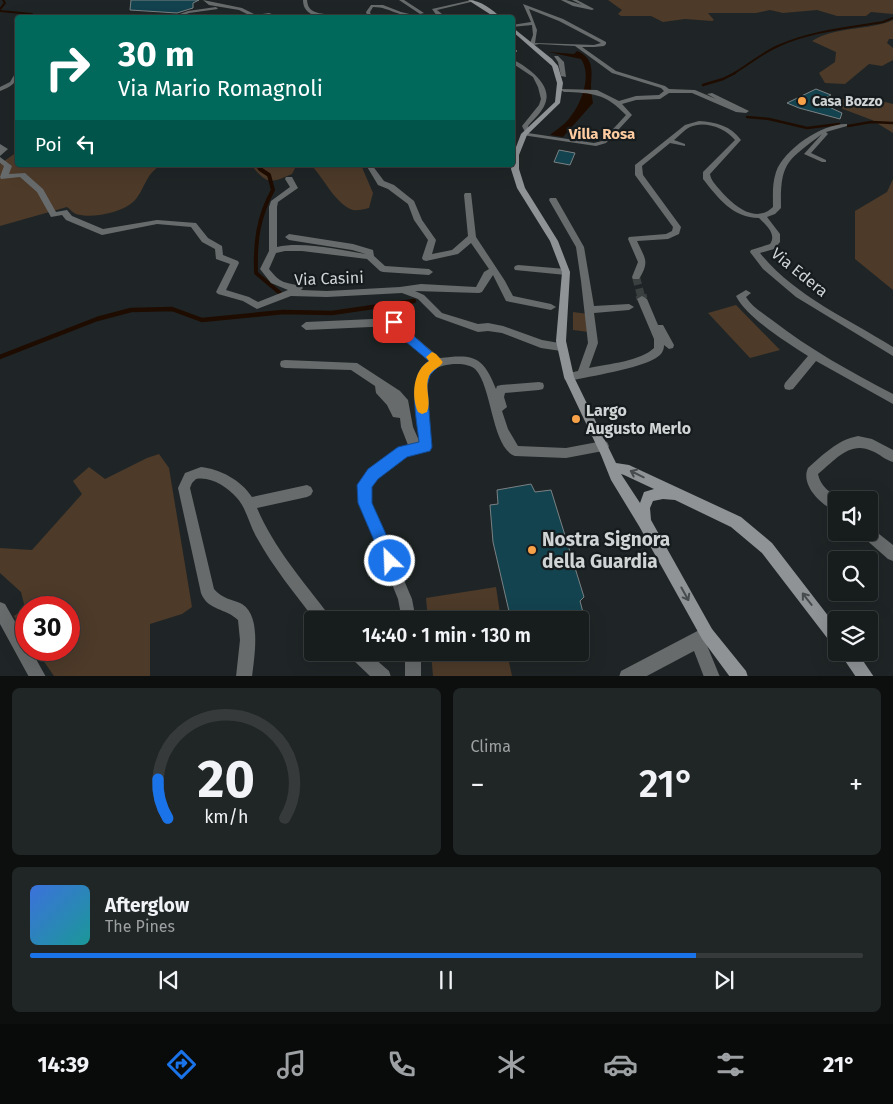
<!DOCTYPE html>
<html lang="it">
<head>
<meta charset="utf-8">
<style>
  body { margin:0; font-family:"Fira Sans",sans-serif; background:#202525; color:#f1f3f6; height:100vh; display:flex; flex-direction:column; font-size:19px; white-space:nowrap }
  * { box-sizing:border-box; margin:0 }
  p { font-size:16px; color:#9ea1a3 }
  .icon { flex:none; width:28px; height:28px; fill:none; stroke:currentColor; stroke-width:2; stroke-linecap:round; stroke-linejoin:round }
  .map { position:relative; height:676px; overflow:hidden }
  .panel { display:flex; flex-direction:column; gap:12px; padding:12px; background:#0d0f0f; flex:1 }
  .panel>* { flex:none }
  .hud { position:absolute; left:15px; top:15px; width:500px; height:152px; border-radius:5px; box-shadow:0 5px 20px #0002,0 0 0 1px #363a3b; background:#00695c; color:#fff; overflow:hidden }
  .buttons { position:absolute; left:828px; top:491px; display:grid; gap:10px }
  .buttons a { display:grid; place-items:center; width:50px; height:50px; border-radius:5px; background:#171c1c; box-shadow:0 5px 20px #0002,0 0 0 1px #363a3b; font-size:25px }
  .speed { position:absolute; left:15px; top:596px; display:flex; gap:10px; font-size:25px; font-weight:700; text-align:center }
  .speed>* { display:grid; place-content:center; width:65px; height:65px; border-radius:50%; background:#171c1c; box-shadow:0 5px 20px #0002,0 0 0 1px #363a3b; line-height:1 }
  .speed .limit { border:8px solid #d22; background:#fff; color:#111 }
  .pin { position:absolute; display:grid; place-items:center; width:42px; height:42px; color:#fff; margin:-21px; border-radius:10px; box-shadow:0 2px 8px #0006 }
  .me { position:absolute; width:55px; margin:-28px; rotate:336deg; stroke-linejoin:round; filter:drop-shadow(0 0 4px #0008) }
  .turn { display:flex; align-items:center; gap:18px; height:105px; padding:0 20px; font-size:22px }
  .turn .icon { width:65px; height:65px; stroke-width:2.5 }
  .turn b { display:block; font-size:35px; line-height:42px }
  .then { display:flex; align-items:center; height:48px; padding:0 20px; background:#0003; gap:10px; font-size:19px }
  .big { font-size:38px; font-weight:600; line-height:1.1 }
  .panel .tile { flex:1; display:flex; flex-direction:column; justify-content:center; gap:8px; min-width:0; padding:0 18px; border-radius:8px; background:#202525 }
  .panel .dial { align-items:center; gap:0 }
  .dial svg { height:130px; overflow:visible; fill:none; stroke:#363a3b; stroke-width:7; stroke-linecap:round; text-anchor:middle }
  .dial text { fill:#f1f3f6; stroke:none }
  .song { display:flex; align-items:center; gap:15px }
  .cover { width:60px; height:60px; border-radius:8px; background:linear-gradient(135deg,hsl(220 70% 55%),hsl(180 70% 35%)) }
  .played { height:5px; border-radius:2px; background:linear-gradient(90deg,#1a73e8 80%,#363a3b 80%) }
  .keys { display:flex; justify-content:space-around; direction:ltr }
  .heat { display:flex; justify-content:space-between; align-items:center; font-size:28px; direction:ltr }
  .panel .tiles { flex:1; display:grid; gap:12px; grid-template-columns:1fr 1fr }
  .tile:last-child { grid-column:span 2 }
  .trip { position:absolute; left:304px; top:611px; width:285px; height:50px; border-radius:5px; background:#171c1c; box-shadow:0 5px 20px #0002,0 0 0 1px #363a3b; font-weight:600; line-height:50px; text-align:center }
  .dock { display:flex; height:80px; justify-content:space-around; align-items:center; background:#090b0b; color:#9ea1a3 }
  .dock .icon { width:35px; height:35px }
  .dock .current { color:#1a73e8 }
  .dock b { font-size:22px; color:#f1f3f6 }
  .map>svg:first-child { display:block }
</style>
</head>
<body>
<div class="map">
<svg width="893" height="677" viewBox="0 0 893 677">
  <rect width="100%" height="100%" fill="#1f2526"/>
  <!-- green -->
  <g fill="#4d3a29">
    <polygon points="608,0 893,0 893,14 871,12 866,16 837,16 817,10 783,13 770,10 756,13 708,13 714,20 712,21 685,19 663,22 651,16 621,16 618,14 622,10"/>
    <path d="M893 20V39H889L887 43 893 48V60L882 66 869 64 845 84 825 83 819 73 835 62 836 52 812 41C835 26 868 31 893 20Z"/>
    <polygon points="865,97 893,104 893,133 872,120 843,109 834,102 840,99"/>
    <path d="M17 152 18 165H161C144 175 145 191 133 202 121 213 91 219 76 214 73 213 70 209 67 207L0 226V164Z"/>
    <path d="M251 165H302L295 168 292 174C269 184 267 184 251 165Z"/>
    <path d="M311 165H361L373 193 369 208C364 209 357 211 353 210 335 204 324 178 311 165Z"/>
    <polygon points="893,179 893,290 855,259 855,211 887,192"/>
    <polygon points="736,305 780,350 750,358 708,313"/>
    <polygon points="573,312 588,314 589,332 573,330"/>
    <polygon points="159,454 169,468 192,607 182,614 150,624 150,676 54,676 36,650 69,650 69,608 26,608 26,635 14,616 25,608 21,592 0,573 0,548 32,550 82,494 73,481 89,467 105,479 147,458"/>
    <polygon points="496,587 501,620 428,620 426,598"/>
    <polygon points="431,653 507,653 512,676 433,676"/>
  </g>
  <!-- water -->
  <path fill="#1f0c00" d="M577 51C594 58 592 70 591 86 591 91 592 97 593 103L563 137 550 135C557 129 566 124 571 116 582 102 592 75 581 59L548 52 574 54Z"/>
  <g fill="none" stroke-linecap="round" stroke-linejoin="round">
    <!-- stream-far3 -->
    <g stroke="#1f0c00" stroke-width="2">
      <polyline points="0,9 5,3 3,0"/>
      <polyline points="0,11 32,14 32,18"/>
      <path d="M733 74C748 65 762 53 778 46 811 31 848 28 883 22L893 18"/>
    </g>
    <!-- stream-far2 -->
    <g stroke="#1f0c00" stroke-width="2.5">
      <polyline points="703,85 723,79 735,73"/>
      <polyline points="747,117 769,119 807,128 839,124"/>
      <polyline points="848,126 871,122 893,123"/>
      <polyline points="254,165 262,170"/>
    </g>
    <!-- stream-far1 -->
    <path stroke="#1f0c00" stroke-width="4" d="M260 169 269 175 273 190C258 217 255 242 256 273L280 293"/>
    <!-- stream -->
    <polyline stroke="#1f0c00" stroke-width="4.5" points="0,357 97,319 131,310 172,309 202,320 283,312 332,313 414,301"/>
  </g>
  <!-- building -->
  <g fill="#13434f" stroke="#7a8183">
    <polygon points="131,0 199,0 193,3 193,8 177,13 130,10"/>
    <polygon points="816,89 831,95 818,102 842,113 840,119 799,108 787,103"/>
    <polygon points="559,150 575,153 570,165 554,162"/>
    <polygon points="531,484 535,492 551,490 584,597 580,601 585,620 511,620 493,542 490,505 498,504 497,490"/>
  </g>
  <g fill="none" stroke-linecap="round" stroke-linejoin="round">
    <!-- street-tunnel-far1 -->
    <polyline stroke="#3a3f40" stroke-width="8" stroke-dasharray="8 4" stroke-linecap="butt" points="636,277 641,296"/>
    <!-- street-tunnel -->
    <polyline stroke="#3a3f40" stroke-width="11" stroke-dasharray="11 5" stroke-linecap="butt" points="641,295 642,299"/>
    <!-- street -->
    <g fill="#686b6c" fill-rule="evenodd">
      <polygon points="203,0 242,8 256,15 269,13 280,17 306,14 318,18 273,18 268,15 255,18 239,10 209,5"/>
      <path d="M303 0H307C308 18 328 11 339 18 327 18 303 19 303 0Z"/>
      <polygon points="399,0 404,0 424,13 420,14"/>
      <polygon points="472,0 475,1 437,10 447,18 437,16 432,9"/>
      <polygon points="561,0 566,0 582,5 572,0 577,0 594,9 592,10 573,6"/>
      <path d="M523 4 563 19 606 42V44L604 46 594 47H582L616 71 665 86 669 89 695 90 716 99 707 94 712 93 749 111 746 113 736 112 692 93H669L660 99 636 100 622 104 632 115 606 143 596 146 522 135V133L525 132 522 126 539 105 541 99 538 87 533 77 512 63V59C526 66 554 85 545 104 542 112 534 119 528 126L530 131 528 133 594 143 602 141 626 115C605 93 592 93 564 92L561 90 562 89 597 90 619 101 636 96 659 95 664 91 661 88 612 73 575 46 539 44 529 46 533 35 532 25 512 27V25L531 22ZM529 9 559 21 601 43 594 45 535 43 537 30Z"/>
      <path d="M371 5H383L401 12 426 18C416 18 406 17 397 13 388 10 383 7 373 7L370 12 372 18H368L366 12Z"/>
      <polygon points="216,7 218,9 189,13 177,18 169,18 188,11"/>
      <polygon points="554,56 558,56 564,62 566,77 561,76 558,62"/>
      <path d="M16 72H18C18 83 10 87 0 91V87L10 82Z"/>
      <path d="M699 121C716 122 731 126 741 140L710 174C711 181 716 185 720 190 732 204 755 225 773 207 773 196 772 184 776 172 784 149 823 123 847 124V126L826 132 828 134 827 135 811 153 826 160V162H822L804 154 822 134C787 161 780 162 781 208L775 214 767 217 780 234V242L774 249 760 253C795 296 847 318 893 347V356L796 297 763 269 750 252 751 250 770 244C777 234 766 225 759 218 733 218 718 198 703 179V172L735 140C726 128 704 120 690 127 684 130 679 136 674 140L685 144V146L670 143 642 166 643 175 681 227 679 234 668 239 637 241C645 259 650 261 639 279H633L632 277 638 262 628 239 629 237 666 234 672 231 673 227 635 175V165L685 125Z"/>
      <polygon points="0,144 8,149 0,156"/>
      <path d="M0 157 12 166 9 174 25 173 43 189 56 212 67 210 72 216 103 229 157 220 196 223 208 238 222 246 223 255 238 261 239 263 226 290 249 297 258 302 288 290 271 283 260 269 269 251V207L271 201 290 187 285 179 286 177H292L298 188 278 202 277 207V247C303 241 339 250 366 254L352 250 289 240 285 237 289 234 353 244 373 250 374 256 385 266 429 269 433 272 429 275 383 272 380 271 367 259 302 251H285L276 253 269 269C281 284 284 282 301 286L303 288 301 290 327 291 400 287 421 284 476 287 484 272 489 269 471 243 458 254 426 261 423 260 422 258 428 240 414 220 408 204 388 189 378 185 366 165H372L384 181 394 185 414 201 422 220 436 240 432 254 452 250 468 236 464 195 465 193H471L476 237 505 281 513 296 551 304 556 307 551 310 506 301 493 275 482 292 479 293 415 291 424 295 442 313 478 324 488 323 503 326 542 340 565 344 566 347 565 350 561 351 541 348 502 333 488 331 478 332 436 317 418 299 402 293 327 297 291 296 257 309 243 301 218 294 216 292 230 264 216 259 215 249 202 242 191 227 157 224 102 235 66 220 62 215 51 217 37 192 20 177 1 179 0 177 4 166 0 163Z"/>
      <path d="M550 198H556L584 247 594 306 629 304 634 307 629 310 594 313 598 343 589 368C608 364 641 361 654 348V339L637 299 642 296 647 299 658 325H663L674 345 673 348 669 349 664 345C664 351 661 355 656 358 638 369 591 376 569 381L565 380 564 377 565 374 578 371 588 343 581 281 576 247 549 200Z"/>
      <polygon points="518,265 566,269 570,272 566,275 515,270 514,268 515,266"/>
      <path d="M746 290 751 293 746 297C752 307 763 313 772 320 809 349 851 372 893 394V404L816 361 793 389 789 390 785 389 784 386 785 383 808 356C788 343 747 318 736 296Z"/>
      <path d="M395 318 398 319 407 330 440 358C474 354 483 356 496 389L497 386 501 385 539 382 543 383 544 386 543 389 539 390 505 393 504 397 507 407 502 411 508 429 518 446 566 448 603 441 607 442 609 446 607 450 603 451 566 458 515 456C492 448 492 388 476 370 468 361 441 363 433 371 427 378 427 389 427 397 426 414 430 430 432 447L430 451 406 456 377 478 371 487V503L412 599 416 620H402L398 599 359 503V485L369 470 399 447 408 445 401 427 400 418 393 417 387 405 376 393 375 386 351 370 285 368 281 367 280 364 281 361 285 360 357 363 400 391 408 400 413 427 420 443C417 418 407 380 430 362L399 336 392 326 306 330 301 326 306 322Z"/>
      <path d="M858 436 872 439 893 450V462C885 460 880 454 872 451 850 440 834 461 818 474 820 486 831 493 840 500H836V511C822 506 800 485 808 468 823 455 837 440 858 436Z"/>
      <path d="M201 467C220 469 241 480 252 497L307 485 311 487 313 491 311 495 307 497 257 508C274 548 303 581 329 615L331 620H315C295 594 273 567 257 538 249 525 247 509 237 498 227 487 211 476 196 479L192 483 190 488 214 589C222 599 232 599 242 604 262 616 254 658 252 677H236L240 640 238 620C226 608 208 611 201 593L178 488 185 473Z"/>
      <polygon points="869,526 893,545 893,561 888,559 863,537 862,532 869,532"/>
      <polygon points="0,602 5,604 26,641 26,650 31,650 46,677 29,677 0,624"/>
      <polygon points="707,626 712,629 715,634 712,639 706,643 720,677 704,677 694,651 645,677 619,677 621,671"/>
      <polygon points="347,652 367,652 389,671 391,677 371,677 350,657"/>
      <rect x="405" y="652" width="16" height="25"/>
    </g>
    <!-- secondary -->
    <g fill="#8f9395" fill-rule="evenodd">
      <path d="M468 0C481 0 492 10 502 18H496Z"/>
      <path d="M512 27 552 59 558 66 563 83 560 103 527 135 519 155V169L525 188 558 241 570 272 566 341 574 377 616 463 629 465 741 517 772 543 836 626V645L831 643 762 553 731 527 675 500 663 499 653 501 650 508 651 520 712 629 746 671 748 677H730L702 639 639 526 611 480 601 455 564 377 556 341 562 272 550 241 517 188 511 169 513 155 521 134 555 102 557 83 552 66 512 31ZM621 474 624 475 654 489 644 492 640 503Z"/>
      <polygon points="839,652 857,652 874,677 856,677"/>
    </g>
    <!-- rail -->
    <polyline stroke="#b0b5b6" stroke-width="2" stroke-dasharray="4.5 4.5" stroke-linecap="butt" points="512,51 520,51"/>
  </g>
  <!-- one-way arrows -->
  <defs><path id="oneway-shaft" d="M-6 0H5M1.5-3L5.5 0L1.5 3" fill="none" stroke-width="1.6" stroke-linecap="round" stroke-linejoin="round" transform="scale(1.25)"/></defs>
  <g stroke="#464b4d">
    <use href="#oneway-shaft" transform="translate(637 474) rotate(-154)"/>
    <use href="#oneway-shaft" transform="translate(685 594) rotate(61)"/>
    <use href="#oneway-shaft" transform="translate(807 599) rotate(-128)"/>
  </g>
  <!-- route -->
  <path fill="#1a73e8" stroke="#114b97" d="M394 318 398 319 407 330 443 362 430 375 427 386 432 447 430 451 407 457 378 479 372 487V503L398 561 396 566 390 569 385 566 358 503 357 485 368 469 398 447 419 442C417 420 406 375 429 361L399 336 389 322Z"/>
  <!-- slow -->
  <path fill="#f59e0b" d="M432 352 436 354 443 362C440 368 432 369 429 376 424 388 432 401 427 412L422 414 418 412C411 397 413 370 429 361L426 357Z"/>
  <!-- markers -->
  <g fill="#f7a149" stroke="#161b1d" stroke-width="2">
    <circle cx="802" cy="101" r="5"/>
    <circle cx="576" cy="419" r="5"/>
    <circle cx="532" cy="550" r="5"/>
  </g>
  <g text-anchor="middle" stroke-width="4.5" stroke-linejoin="round" paint-order="stroke">
    <!-- far-poi labels -->
    <g font-size="14" font-weight="bold" fill="#d0d4d5" stroke="#161b1d" text-anchor="start">
      <text x="812" y="106">Casa Bozzo</text>
    </g>
    <!-- far-neighbourhood labels -->
    <g font-size="15" font-weight="bold" fill="#fdcca0" stroke="#161b1d">
      <text x="602" y="139">Villa Rosa</text>
    </g>
    <!-- street labels -->
    <g font-size="16" fill="#d0d4d5" stroke="#161b1d">
      <text transform="translate(800 272) rotate(39)" y="6">Via Edera</text>
      <text transform="translate(329 278) rotate(-2)" y="6">Via Casini</text>
    </g>
    <!-- poi labels -->
    <g font-size="16" font-weight="bold" fill="#d0d4d5" stroke="#161b1d" text-anchor="start">
      <text x="586" y="416">Largo<tspan x="586" dy="18">Augusto Merlo</tspan></text>
    </g>
    <!-- near-poi labels -->
    <g font-size="19" font-weight="bold" fill="#d0d4d5" stroke="#161b1d" text-anchor="start">
      <text x="542" y="546">Nostra Signora<tspan x="542" dy="22">della Guardia</tspan></text>
    </g>
  </g>
</svg>
<div class="buttons">
<a><svg class="icon" aria-label="sound" viewBox="0 0 24 24"><path d="M4 9h4l5-4v14l-5-4H4zM17 9q2 3 0 6"/></svg></a>
<a><svg class="icon" aria-label="search" viewBox="0 0 24 24"><circle cx="10" cy="10" r="6"/><path d="M15 15l6 6"/></svg></a>
<a><svg class="icon" aria-label="layers" viewBox="0 0 24 24"><path d="M12 4l9 5-9 5-9-5zM3 14l9 5 9-5"/></svg></a>
</div>
<div class="speed"><div class="limit">30</div></div>
<div class="pin" style="left:394px;top:322px;background:#d93025"><svg class="icon" aria-label="arrive" viewBox="0 0 24 24"><path d="M6 21V4h12l-3 4 3 4H6"/></svg></div>
<svg class="me" style="left:390px;top:561px" viewBox="-20 -20 40 40"><circle r="17" fill="#1a73e8" stroke="#fff" stroke-width="3"/><path d="M0-11L8 9 0 5-8 9z" fill="#fff"/></svg>
<div class="trip">14:40 · 1 min · 130 m</div>
<div class="hud">
<div class="turn"><svg class="icon" aria-label="right" viewBox="0 0 24 24"><path d="M7 20v-9h11M14 6l5 5-5 5"/></svg><div><b>30 m</b>Via Mario Romagnoli</div></div>
<div class="then">Poi<svg class="icon" aria-label="left" viewBox="0 0 24 24"><path d="M17 20v-9H6M10 6l-5 5 5 5"/></svg></div>
</div>
</div>
<section class="panel">
<div class="tiles">
<div class="tile dial"><svg viewBox="0 0 100 80">
<path d="M14 69A42 42 0 1 1 86 69"/>
<path d="M14 69A42 42 0 0 1 8 45" stroke="#1a73e8"/>
<text x="50" y="56" font-size="32" font-weight="700">20</text>
<text x="50" y="72" font-size="11">km/h</text>
</svg></div>
<div class="tile"><p>Clima</p>
<div class="heat"><a>−</a><b class="big">21°</b><a>+</a></div>
</div>
<div class="tile">
<div class="song"><i class="cover"></i><div><b>Afterglow</b><p>The Pines</p></div></div>
<div class="played"></div>
<div class="keys"><svg class="icon" aria-label="previous" viewBox="0 0 24 24"><path d="M18 5L8 12l10 7zM5 5v14"/></svg><svg class="icon" aria-label="pause" viewBox="0 0 24 24"><path d="M8 5v14M16 5v14"/></svg><svg class="icon" aria-label="next" viewBox="0 0 24 24"><path d="M6 5l10 7-10 7zM19 5v14"/></svg></div>
</div>
</div>
</section>
<nav class="dock">
<b>14:39</b>
<svg class="icon current" aria-label="directions" viewBox="0 0 24 24"><path d="M12 3l9 9-9 9-9-9zM9 14v-3h6M13 9l2 2-2 2"/></svg>
<svg class="icon" aria-label="music" viewBox="0 0 24 24"><path d="M9 18V5l10-2v13"/><circle cx="6" cy="18" r="3"/><circle cx="16" cy="16" r="3"/></svg>
<svg class="icon" aria-label="phone" viewBox="0 0 24 24"><path d="M5 4h4l2 5-3 2q2 4 5 5l2-3 5 2v4C11 20 4 13 5 4z"/></svg>
<svg class="icon" aria-label="climate" viewBox="0 0 24 24"><path d="M12 3v18M4 7l16 10M4 17L20 7"/></svg>
<svg class="icon" aria-label="car" viewBox="0 0 24 24"><path d="M5 17H2v-5l4-1 3-4h7l3 4 3 1v5h-3M9 17h6M6 11h13"/><circle cx="7" cy="17" r="2"/><circle cx="17" cy="17" r="2"/></svg>
<svg class="icon" aria-label="filters" viewBox="0 0 24 24"><path d="M4 7h16M4 17h16"/><circle cx="9" cy="7" r="2"/><circle cx="15" cy="17" r="2"/></svg>
<b>21°</b>
</nav>
</body>
</html>
